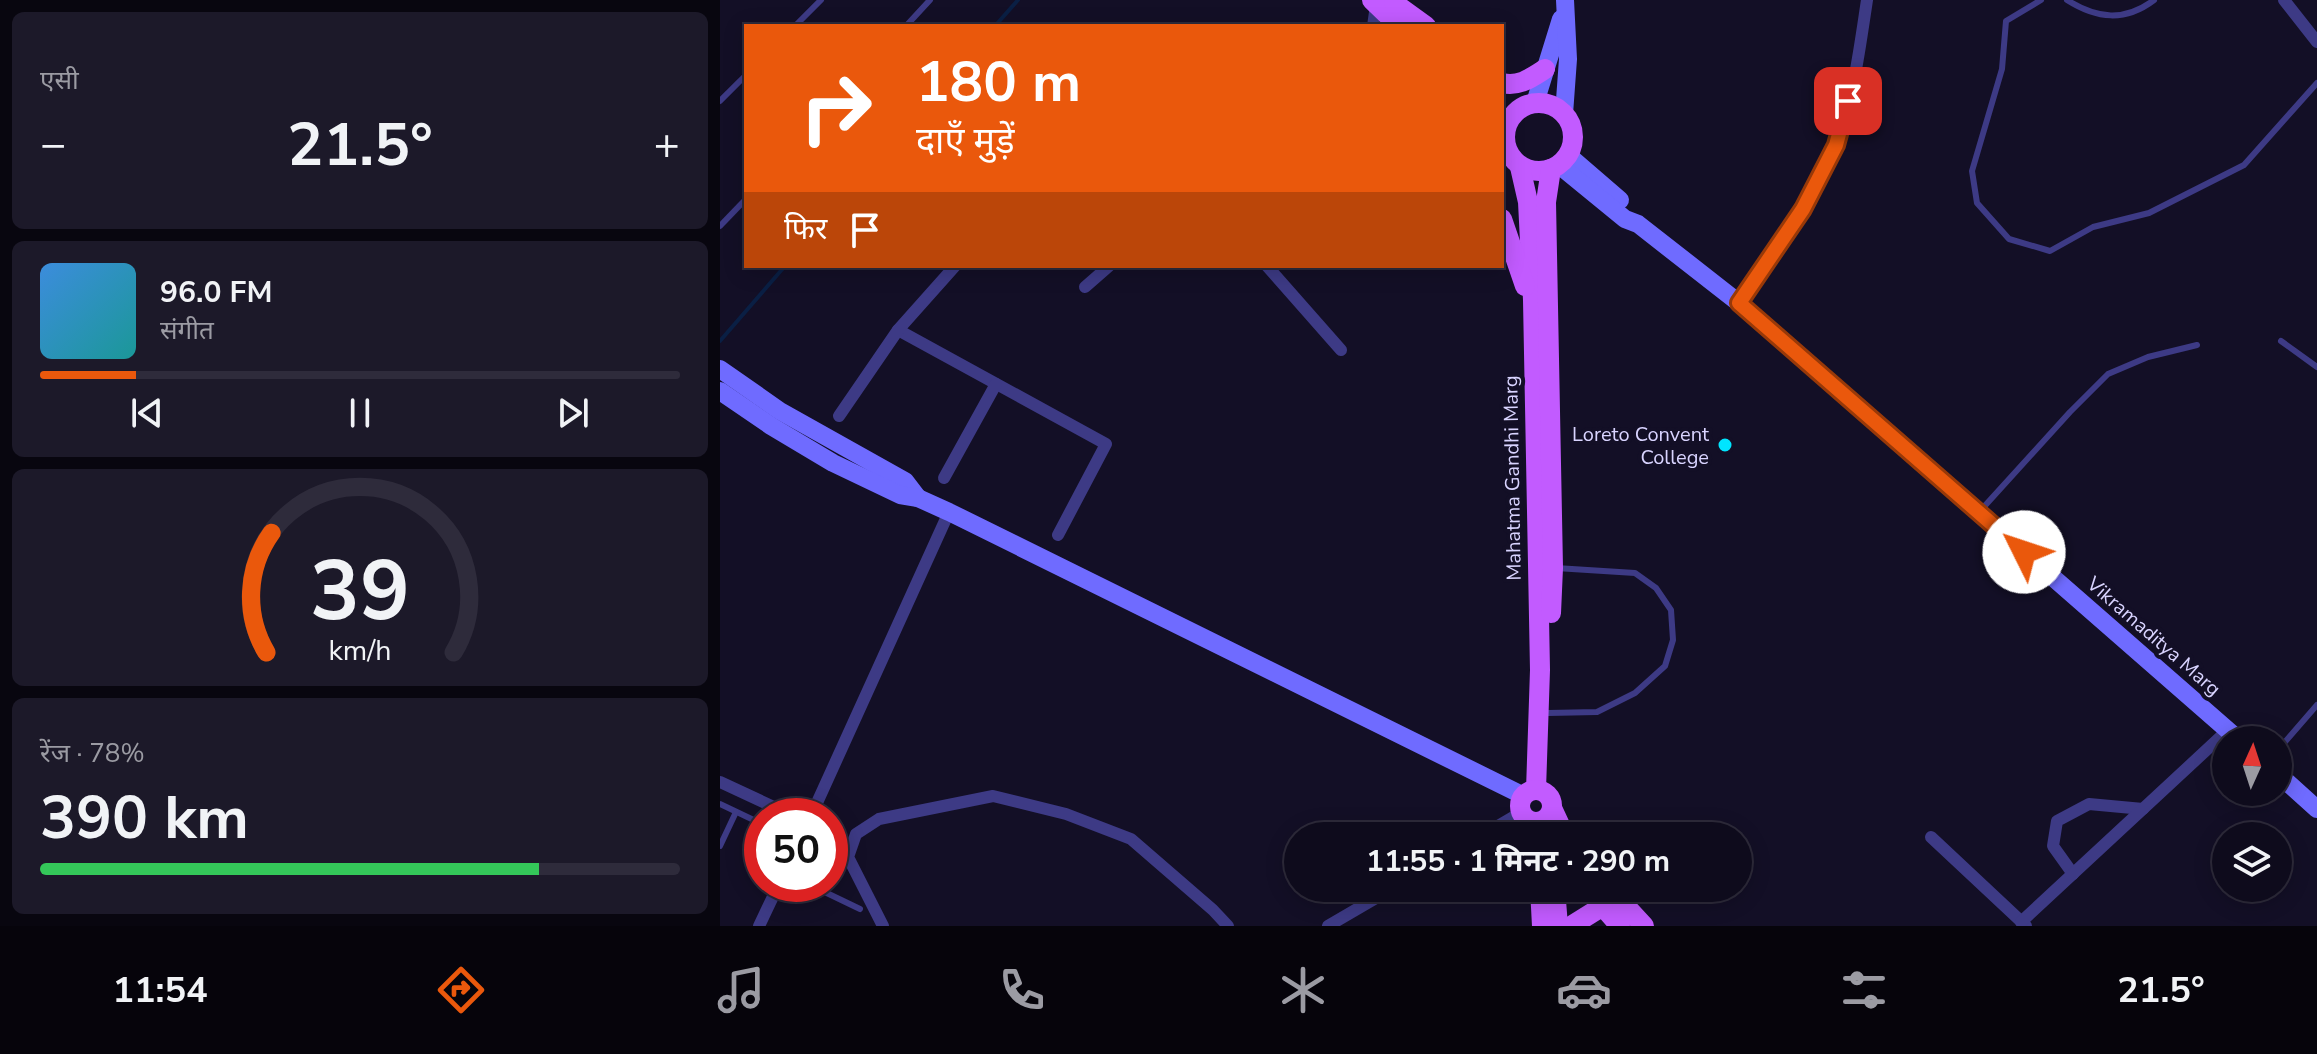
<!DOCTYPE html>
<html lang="hi">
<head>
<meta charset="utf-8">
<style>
  body { margin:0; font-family:"Nunito Sans","Noto Sans Devanagari",sans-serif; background:#1c1929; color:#f1f3f6; height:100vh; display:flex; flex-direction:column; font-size:30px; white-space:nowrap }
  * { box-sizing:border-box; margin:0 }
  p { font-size:26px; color:#9b9ba3 }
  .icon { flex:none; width:44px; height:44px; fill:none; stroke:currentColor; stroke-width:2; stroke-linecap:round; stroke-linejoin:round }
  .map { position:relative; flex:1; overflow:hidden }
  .panel { display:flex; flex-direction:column; gap:12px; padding:12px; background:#08060f; width:720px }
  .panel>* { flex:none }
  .top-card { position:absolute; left:24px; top:24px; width:760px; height:244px; border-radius:0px; box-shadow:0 4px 20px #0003,0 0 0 2px #2e2b3b; background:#ea580c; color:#fff; overflow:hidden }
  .needle { width:52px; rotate:3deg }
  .fabs { position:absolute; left:1492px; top:726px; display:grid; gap:16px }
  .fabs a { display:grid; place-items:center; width:80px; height:80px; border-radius:50%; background:#0e0b1c; box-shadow:0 4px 20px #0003,0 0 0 2px #2e2b3b; font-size:40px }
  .speed { position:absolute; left:24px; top:798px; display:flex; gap:16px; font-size:40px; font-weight:700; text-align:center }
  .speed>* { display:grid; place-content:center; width:104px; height:104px; border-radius:50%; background:#0e0b1c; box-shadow:0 4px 20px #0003,0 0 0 2px #2e2b3b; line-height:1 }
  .speed .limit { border:12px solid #d22; background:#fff; color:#111 }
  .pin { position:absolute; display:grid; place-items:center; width:68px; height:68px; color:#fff; margin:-34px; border-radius:16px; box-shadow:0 4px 12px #0006 }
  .me { position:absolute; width:88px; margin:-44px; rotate:311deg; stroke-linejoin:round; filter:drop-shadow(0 0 6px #0008) }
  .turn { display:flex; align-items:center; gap:28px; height:168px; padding:0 40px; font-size:36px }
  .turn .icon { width:104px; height:104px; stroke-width:2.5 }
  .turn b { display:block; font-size:56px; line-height:68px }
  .then { display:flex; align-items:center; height:76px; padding:0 40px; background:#0003; gap:16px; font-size:30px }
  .big { font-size:60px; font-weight:700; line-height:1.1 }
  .panel .card { flex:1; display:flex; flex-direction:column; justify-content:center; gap:12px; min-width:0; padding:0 28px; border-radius:12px; background:#1c1929 }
  .panel .dial { align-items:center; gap:0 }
  .dial svg { height:208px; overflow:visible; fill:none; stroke:#2e2b3b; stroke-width:7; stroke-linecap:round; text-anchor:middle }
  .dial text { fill:#f1f3f6; stroke:none }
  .song { display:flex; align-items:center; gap:24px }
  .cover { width:96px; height:96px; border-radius:12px; background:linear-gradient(135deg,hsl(210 70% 55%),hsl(180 70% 35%)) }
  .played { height:8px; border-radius:4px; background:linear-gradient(90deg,#ea580c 15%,#2e2b3b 15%) }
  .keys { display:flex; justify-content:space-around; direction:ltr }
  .heat { display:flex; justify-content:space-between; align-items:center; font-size:44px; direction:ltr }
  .charge { height:12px; border-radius:6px; background:linear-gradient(90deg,#34c759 78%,#2e2b3b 0) }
  .trip { position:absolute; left:564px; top:822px; width:468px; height:80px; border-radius:40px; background:#0e0b1c; box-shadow:0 4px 20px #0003,0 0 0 2px #2e2b3b; font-weight:700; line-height:80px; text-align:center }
  .tabs { display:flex; height:128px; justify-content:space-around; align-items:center; background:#06040b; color:#9b9ba3 }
  .tabs .icon { width:56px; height:56px }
  .tabs .on { color:#ea580c }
  .tabs b { font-size:36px; color:#f1f3f6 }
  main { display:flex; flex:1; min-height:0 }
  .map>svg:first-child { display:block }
</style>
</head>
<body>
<main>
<section class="panel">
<div class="card"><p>एसी</p>
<div class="heat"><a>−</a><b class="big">21.5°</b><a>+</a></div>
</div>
<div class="card">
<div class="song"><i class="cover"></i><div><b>96.0 FM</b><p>संगीत</p></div></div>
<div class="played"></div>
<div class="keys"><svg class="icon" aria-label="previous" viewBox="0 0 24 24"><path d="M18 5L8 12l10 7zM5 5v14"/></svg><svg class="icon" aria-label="pause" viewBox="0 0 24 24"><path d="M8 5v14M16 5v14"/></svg><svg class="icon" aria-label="next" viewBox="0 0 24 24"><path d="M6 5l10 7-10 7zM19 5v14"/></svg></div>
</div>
<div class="card dial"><svg viewBox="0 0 100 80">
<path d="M14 69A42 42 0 1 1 86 69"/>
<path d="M14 69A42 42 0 0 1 16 23" stroke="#ea580c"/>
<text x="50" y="56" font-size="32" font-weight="700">39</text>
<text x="50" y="72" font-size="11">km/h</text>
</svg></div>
<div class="card"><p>रेंज · 78%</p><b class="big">390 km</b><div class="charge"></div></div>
</section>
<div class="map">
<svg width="1597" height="926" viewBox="0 0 1597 926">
  <rect width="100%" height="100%" fill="#130f26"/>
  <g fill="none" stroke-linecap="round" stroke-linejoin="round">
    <!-- stream -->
    <g stroke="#0a1f44" stroke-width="4">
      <polyline points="275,26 298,0"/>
      <polyline points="0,341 65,266"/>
    </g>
    <!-- lane -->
    <g stroke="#3d3a85" stroke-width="6">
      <polyline points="1321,0 1286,21 1282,69 1252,171 1257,203 1289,239 1330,251 1373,227 1429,213 1524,165 1597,83"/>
      <path d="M1347 0C1377 19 1405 22 1434 0"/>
      <polyline points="75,26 101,0"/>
      <polyline points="186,26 210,0"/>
      <polyline points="0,101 26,75"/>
      <polyline points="0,226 26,199"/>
      <polyline points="1561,341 1597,367"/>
      <polyline points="1261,510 1350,412 1388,374 1428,357 1477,345"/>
      <polyline points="828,713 877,712 915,693 945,666 953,640 951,610 936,588 915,573 836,568"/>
      <polyline points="1558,750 1597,705"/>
      <polyline points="0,804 42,824"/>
      <polyline points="0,846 16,812"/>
      <polyline points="88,884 140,909"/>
    </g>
    <!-- street -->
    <g stroke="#3d3a85" stroke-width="12">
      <polyline points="1564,0 1597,42"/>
      <polyline points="653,26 655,12 659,7"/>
      <polyline points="547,266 621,350"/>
      <polyline points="365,287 389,266"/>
      <path d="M1019 303C1053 253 1093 202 1116 145 1133 102 1140 46 1147 0"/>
      <polyline points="178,330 386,444 338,535"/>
      <polyline points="119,416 178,330 235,266"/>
      <polyline points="224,478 276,384"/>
      <polyline points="0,782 73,816"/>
      <polyline points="91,816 229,512"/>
      <polyline points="761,836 802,812"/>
      <polyline points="1211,837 1306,926"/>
      <polyline points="1353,874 1333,846 1337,821 1369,804 1423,809"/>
      <polyline points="1301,922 1508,730"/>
      <polyline points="39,926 59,884"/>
      <polyline points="163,926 128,857 136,834 159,819 273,796 346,814 411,839 493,910 508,926"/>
      <polyline points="608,926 673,888"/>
    </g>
    <!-- secondary -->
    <g stroke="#6f6bff" stroke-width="18">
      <polyline points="815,103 841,19"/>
      <polyline points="844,114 848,59 845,0"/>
      <polyline points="849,156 900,200"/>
      <polyline points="839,165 905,219 918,224 1019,303 1519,740"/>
      <polyline points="0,369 60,411 185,481 198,498"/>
      <polyline points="0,391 51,426 113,463 180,495 198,498 229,512 804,796"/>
      <polyline points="1558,774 1597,809"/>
    </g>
    <!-- primary -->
    <g stroke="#c25bff" stroke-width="20">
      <polyline points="652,0 679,26"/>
      <polyline points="674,3 706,26"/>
      <path d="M782 83C799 87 811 78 825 69"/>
      <circle cx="819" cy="137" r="34"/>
      <polyline points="800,167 808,202 813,300 820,670 816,790"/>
      <polyline points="831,169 826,202 833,568 831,613"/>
      <polyline points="782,219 805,286"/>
      <circle cx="816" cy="806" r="16"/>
      <polyline points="832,808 845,836"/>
      <polyline points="820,888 822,926"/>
      <polyline points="835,888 838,926"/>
      <polyline points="869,888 878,901 900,926"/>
      <polyline points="889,888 924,926"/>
      <polyline points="851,926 883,906"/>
    </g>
  </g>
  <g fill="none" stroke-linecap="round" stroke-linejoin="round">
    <!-- route casing -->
    <g stroke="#983908" stroke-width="20">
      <polyline id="route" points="1128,101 1116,145 1083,209 1019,303 1304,552"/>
    </g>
    <!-- route -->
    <use href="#route" stroke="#ea580c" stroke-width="14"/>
  </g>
  <!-- markers -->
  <circle fill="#00e5ff" stroke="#130f26" stroke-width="3" cx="1005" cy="445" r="8"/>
  <g text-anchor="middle" stroke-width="8" stroke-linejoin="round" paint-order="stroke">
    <!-- poi labels -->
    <g font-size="20" fill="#d9d4ff" stroke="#130f26" text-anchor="end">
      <text x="989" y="441">Loreto Convent<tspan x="989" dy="23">College</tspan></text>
    </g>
    <!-- street labels -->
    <g font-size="20" fill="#d9d4ff" stroke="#130f26">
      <text transform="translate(792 478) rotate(-91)" y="7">Mahatma Gandhi Marg</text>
      <text transform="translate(1434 636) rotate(41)" y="7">Vikramaditya Marg</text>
    </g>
  </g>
</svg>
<div class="fabs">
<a><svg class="needle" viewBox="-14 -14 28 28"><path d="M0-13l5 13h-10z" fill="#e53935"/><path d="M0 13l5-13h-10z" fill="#9b9ba3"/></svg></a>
<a><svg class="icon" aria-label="layers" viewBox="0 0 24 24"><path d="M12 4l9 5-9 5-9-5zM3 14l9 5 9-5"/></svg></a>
</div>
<div class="speed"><div class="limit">50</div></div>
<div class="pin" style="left:1128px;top:101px;background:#d93025"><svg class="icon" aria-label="arrive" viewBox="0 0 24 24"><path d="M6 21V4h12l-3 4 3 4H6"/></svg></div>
<svg class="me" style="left:1304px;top:552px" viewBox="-20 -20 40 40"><circle r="19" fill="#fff"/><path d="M0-13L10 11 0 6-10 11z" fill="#ea580c"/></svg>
<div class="trip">11:55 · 1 मिनट · 290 m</div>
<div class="top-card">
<div class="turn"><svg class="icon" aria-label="right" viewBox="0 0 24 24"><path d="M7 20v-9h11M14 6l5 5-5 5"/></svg><div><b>180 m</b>दाएँ मुड़ें</div></div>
<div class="then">फिर<svg class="icon" aria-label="arrive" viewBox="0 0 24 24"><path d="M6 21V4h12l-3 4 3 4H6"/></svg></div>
</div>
</div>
</main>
<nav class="tabs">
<b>11:54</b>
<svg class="icon on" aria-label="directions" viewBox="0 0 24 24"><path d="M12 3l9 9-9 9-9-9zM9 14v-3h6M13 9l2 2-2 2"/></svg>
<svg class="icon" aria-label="music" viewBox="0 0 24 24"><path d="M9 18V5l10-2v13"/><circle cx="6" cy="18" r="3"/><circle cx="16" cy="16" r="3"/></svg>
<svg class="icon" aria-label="phone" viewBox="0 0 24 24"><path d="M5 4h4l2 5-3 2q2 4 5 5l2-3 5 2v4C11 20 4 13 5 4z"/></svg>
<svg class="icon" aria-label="climate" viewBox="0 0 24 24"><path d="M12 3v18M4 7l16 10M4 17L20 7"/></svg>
<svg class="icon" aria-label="car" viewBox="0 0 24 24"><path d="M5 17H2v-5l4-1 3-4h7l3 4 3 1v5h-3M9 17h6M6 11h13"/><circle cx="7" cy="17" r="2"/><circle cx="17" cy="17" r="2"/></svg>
<svg class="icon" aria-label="filters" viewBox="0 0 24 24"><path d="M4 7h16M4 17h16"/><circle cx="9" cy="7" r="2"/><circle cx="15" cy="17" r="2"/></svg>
<b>21.5°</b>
</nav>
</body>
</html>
